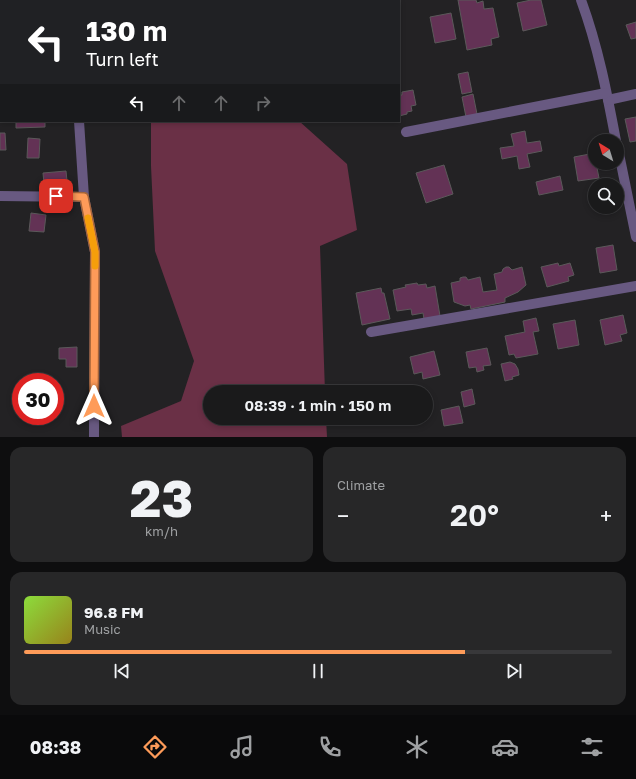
<!DOCTYPE html>
<html lang="en">
<head>
<meta charset="utf-8">
<style>
  body { margin:0; font-family:"Golos Text",sans-serif; background:#272728; color:#f1f3f6; height:100vh; display:flex; flex-direction:column; font-size:15px; white-space:nowrap }
  * { box-sizing:border-box; margin:0 }
  p { font-size:13px; color:#9fa1a3 }
  .icon { flex:none; width:22px; height:22px; fill:none; stroke:currentColor; stroke-width:2; stroke-linecap:round; stroke-linejoin:round }
  .map { position:relative; height:437px; overflow:hidden }
  .drawer { display:flex; flex-direction:column; gap:10px; padding:10px; background:#0e0e0f; flex:1 }
  .drawer>* { flex:none }
  .top-card { position:absolute; left:0px; top:0px; width:400px; height:122px; box-shadow:0 2px 6px #0003,0 0 0 1px #38383a; background:#202124; color:#fff; overflow:hidden }
  .needle { width:26px; rotate:322deg }
  .buttons { position:absolute; left:588px; top:134px; display:grid; gap:8px }
  .buttons a { display:grid; place-items:center; width:36px; height:36px; border-radius:50%; background:#1a1a1b; box-shadow:0 2px 6px #0003,0 0 0 1px #38383a; font-size:20px }
  .speed { position:absolute; left:12px; top:373px; display:flex; gap:8px; font-size:20px; font-weight:700; text-align:center }
  .speed>* { display:grid; place-content:center; width:52px; height:52px; border-radius:50%; background:#1a1a1b; box-shadow:0 2px 6px #0003,0 0 0 1px #38383a; line-height:1 }
  .speed .limit { border:6px solid #d22; background:#fff; color:#111 }
  .pin { position:absolute; display:grid; place-items:center; width:34px; height:34px; color:#fff; margin:-17px; border-radius:8px; box-shadow:0 2px 6px #0006 }
  .me { position:absolute; width:44px; margin:-22px; rotate:0deg; stroke-linejoin:round; filter:drop-shadow(0 0 3px #0008) }
  .turn { display:flex; align-items:center; gap:14px; height:84px; padding:0 20px; font-size:18px }
  .turn .icon { width:52px; height:52px; stroke-width:2.5 }
  .turn b { display:block; font-size:28px; line-height:34px }
  .lanes { display:flex; align-items:center; height:38px; padding:0 20px; background:#0003; justify-content:center; gap:20px; direction:ltr }
  .lanes .off { opacity:.35 }
  .big { font-size:30px; font-weight:600; line-height:1.1 }
  .drawer .widget { flex:1; display:flex; flex-direction:column; justify-content:center; gap:6px; min-width:0; padding:0 14px; border-radius:12px; background:#272728 }
  .drawer .dial { align-items:center; gap:0 }
  .dial b { font-size:52px; line-height:1 }
  .song { display:flex; align-items:center; gap:12px }
  .cover { width:48px; height:48px; border-radius:6px; background:linear-gradient(135deg,hsl(90 70% 55%),hsl(50 70% 35%)) }
  .played { height:4px; border-radius:2px; background:linear-gradient(90deg,#fe9b59 75%,#38383a 75%) }
  .keys { display:flex; justify-content:space-around; direction:ltr }
  .heat { display:flex; justify-content:space-between; align-items:center; font-size:22px; direction:ltr }
  .drawer .tiles { flex:1; display:grid; gap:10px; grid-template-columns:1fr 1fr }
  .widget:last-child { grid-column:span 2 }
  .trip { position:absolute; left:203px; top:385px; width:230px; height:40px; border-radius:20px; background:#1a1a1b; box-shadow:0 2px 6px #0003,0 0 0 1px #38383a; font-weight:600; line-height:40px; text-align:center }
  .tabs { display:flex; height:64px; justify-content:space-around; align-items:center; background:#0a0a0b; color:#9fa1a3 }
  .tabs .icon { width:28px; height:28px }
  .tabs .current { color:#fe9b59 }
  .tabs b { font-size:18px; color:#f1f3f6 }
  .map>svg:first-child { display:block }
</style>
</head>
<body>
<div class="map">
<svg width="636" height="437" viewBox="0 0 636 437">
  <rect width="100%" height="100%" fill="#232224"/>
  <!-- forest -->
  <polygon fill="#6a3046" points="151,121 299,121 347,164 357,230 320,246 325,392 210,392 210,418 326,418 327,437 122,437 121,426 181,401 194,361 155,251 151,166"/>
  <!-- building -->
  <g fill="#633255" stroke="#5b595a">
    <polygon points="458,0 476,0 477,3 483,1 484,9 493,8 499,37 491,39 492,45 467,50"/>
    <polygon points="531,0 541,0 547,25 523,31 517,3"/>
    <polygon points="451,13 456,39 435,43 430,17"/>
    <polygon points="636,22 636,38 631,39 626,25"/>
    <polygon points="468,72 472,92 462,94 458,74"/>
    <polygon points="413,90 416,105 411,106 412,111 407,112 407,114 399,116 399,95 402,95 402,92"/>
    <polygon points="473,94 477,114 466,117 462,97"/>
    <polygon points="636,117 636,141 630,142 625,119"/>
    <polygon points="16,121 45,121 45,127 16,128"/>
    <polygon points="525,131 527,143 540,141 542,151 527,154 530,167 519,169 517,156 502,159 500,148 514,146 511,134"/>
    <polygon points="0,133 5,133 6,150 0,150"/>
    <polygon points="28,138 40,139 39,158 27,158"/>
    <polygon points="595,153 595,163 596,163 599,178 578,181 574,157"/>
    <polygon points="444,165 453,194 426,203 416,173"/>
    <polygon points="66,171 68,191 45,194 43,173"/>
    <polygon points="560,176 563,190 539,195 536,182"/>
    <polygon points="31,213 46,215 44,232 29,231"/>
    <polygon points="613,245 617,270 600,273 596,248"/>
    <polygon points="558,263 559,266 570,263 574,275 568,277 569,281 547,287 541,267"/>
    <polygon points="506,267 509,267 512,270 522,267 526,285 518,292 505,298 505,302 471,309 470,305 465,306 454,302 451,283 460,281 460,278 463,277 466,277 468,280 480,277 483,292 497,290 494,274 502,272 503,269"/>
    <polygon points="417,283 418,285 426,284 427,288 435,286 440,316 424,319 423,313 412,315 411,309 397,311 393,290 406,287 405,285"/>
    <polygon points="381,288 382,293 384,293 390,319 362,325 356,293"/>
    <polygon points="623,315 627,333 620,335 622,341 605,345 600,320"/>
    <polygon points="536,318 539,331 533,332 538,354 516,358 514,354 509,355 505,336 525,332 523,321"/>
    <polygon points="575,320 579,345 558,349 553,324"/>
    <polygon points="77,347 77,367 66,367 66,359 59,359 59,348"/>
    <polygon points="487,348 491,365 483,366 484,370 477,372 476,367 469,368 466,352"/>
    <polygon points="434,351 440,375 423,379 422,372 414,374 410,357"/>
    <polygon points="510,362 515,364 518,369 519,375 512,377 513,379 505,381 501,364"/>
    <polygon points="472,389 475,404 464,407 461,392"/>
    <polygon points="459,406 463,423 444,426 441,410"/>
  </g>
  <g fill="none" stroke-linecap="round" stroke-linejoin="round">
    <!-- minor -->
    <g stroke="#685981" stroke-width="10">
      <polyline points="71,0 71,1"/>
      <path d="M581 0C598 46 607 93 616 141"/>
      <polyline points="608,100 636,94"/>
      <polyline points="79,121 84,197 95,252 94,437"/>
      <polyline points="406,132 606,93"/>
      <polyline points="617,144 636,237"/>
      <polyline points="0,196 84,197"/>
      <polyline points="371,332 636,286"/>
    </g>
  </g>
  <g fill="none" stroke-linecap="round" stroke-linejoin="round">
    <!-- route casing -->
    <g stroke="#a5653a" stroke-width="10">
      <polyline id="route" points="56,196 84,197 95,252 94,406"/>
    </g>
    <!-- route -->
    <use href="#route" stroke="#fe9b59" stroke-width="7"/>
    <!-- slow -->
    <polyline stroke="#f59e0b" stroke-width="7" points="88,218 95,252 95,266"/>
  </g>
</svg>
<div class="buttons">
<a><svg class="needle" viewBox="-14 -14 28 28"><path d="M0-13l5 13h-10z" fill="#e53935"/><path d="M0 13l5-13h-10z" fill="#9fa1a3"/></svg></a>
<a><svg class="icon" aria-label="search" viewBox="0 0 24 24"><circle cx="10" cy="10" r="6"/><path d="M15 15l6 6"/></svg></a>
</div>
<div class="speed"><div class="limit">30</div></div>
<div class="pin" style="left:56px;top:196px;background:#d93025"><svg class="icon" aria-label="arrive" viewBox="0 0 24 24"><path d="M6 21V4h12l-3 4 3 4H6"/></svg></div>
<svg class="me" style="left:94px;top:406px" viewBox="-20 -20 40 40"><path d="M0-17L14 15 0 8-14 15z" fill="#fe9b59" stroke="#fff" stroke-width="4"/></svg>
<div class="trip">08:39 · 1 min · 150 m</div>
<div class="top-card">
<div class="turn"><svg class="icon" aria-label="left" viewBox="0 0 24 24"><path d="M17 20v-9H6M10 6l-5 5 5 5"/></svg><div><b>130 m</b>Turn left</div></div>
<div class="lanes"><svg class="icon" aria-label="left" viewBox="0 0 24 24"><path d="M17 20v-9H6M10 6l-5 5 5 5"/></svg><svg class="icon off" aria-label="ahead" viewBox="0 0 24 24"><path d="M12 20V5M6 11l6-6 6 6"/></svg><svg class="icon off" aria-label="ahead" viewBox="0 0 24 24"><path d="M12 20V5M6 11l6-6 6 6"/></svg><svg class="icon off" aria-label="right" viewBox="0 0 24 24"><path d="M7 20v-9h11M14 6l5 5-5 5"/></svg></div>
</div>
</div>
<section class="drawer">
<div class="tiles">
<div class="widget dial"><b>23</b><p>km/h</p></div>
<div class="widget"><p>Climate</p>
<div class="heat"><a>−</a><b class="big">20°</b><a>+</a></div>
</div>
<div class="widget">
<div class="song"><i class="cover"></i><div><b>96.8 FM</b><p>Music</p></div></div>
<div class="played"></div>
<div class="keys"><svg class="icon" aria-label="previous" viewBox="0 0 24 24"><path d="M18 5L8 12l10 7zM5 5v14"/></svg><svg class="icon" aria-label="pause" viewBox="0 0 24 24"><path d="M8 5v14M16 5v14"/></svg><svg class="icon" aria-label="next" viewBox="0 0 24 24"><path d="M6 5l10 7-10 7zM19 5v14"/></svg></div>
</div>
</div>
</section>
<nav class="tabs">
<b>08:38</b>
<svg class="icon current" aria-label="directions" viewBox="0 0 24 24"><path d="M12 3l9 9-9 9-9-9zM9 14v-3h6M13 9l2 2-2 2"/></svg>
<svg class="icon" aria-label="music" viewBox="0 0 24 24"><path d="M9 18V5l10-2v13"/><circle cx="6" cy="18" r="3"/><circle cx="16" cy="16" r="3"/></svg>
<svg class="icon" aria-label="phone" viewBox="0 0 24 24"><path d="M5 4h4l2 5-3 2q2 4 5 5l2-3 5 2v4C11 20 4 13 5 4z"/></svg>
<svg class="icon" aria-label="climate" viewBox="0 0 24 24"><path d="M12 3v18M4 7l16 10M4 17L20 7"/></svg>
<svg class="icon" aria-label="car" viewBox="0 0 24 24"><path d="M5 17H2v-5l4-1 3-4h7l3 4 3 1v5h-3M9 17h6M6 11h13"/><circle cx="7" cy="17" r="2"/><circle cx="17" cy="17" r="2"/></svg>
<svg class="icon" aria-label="filters" viewBox="0 0 24 24"><path d="M4 7h16M4 17h16"/><circle cx="9" cy="7" r="2"/><circle cx="15" cy="17" r="2"/></svg>
</nav>
</body>
</html>
